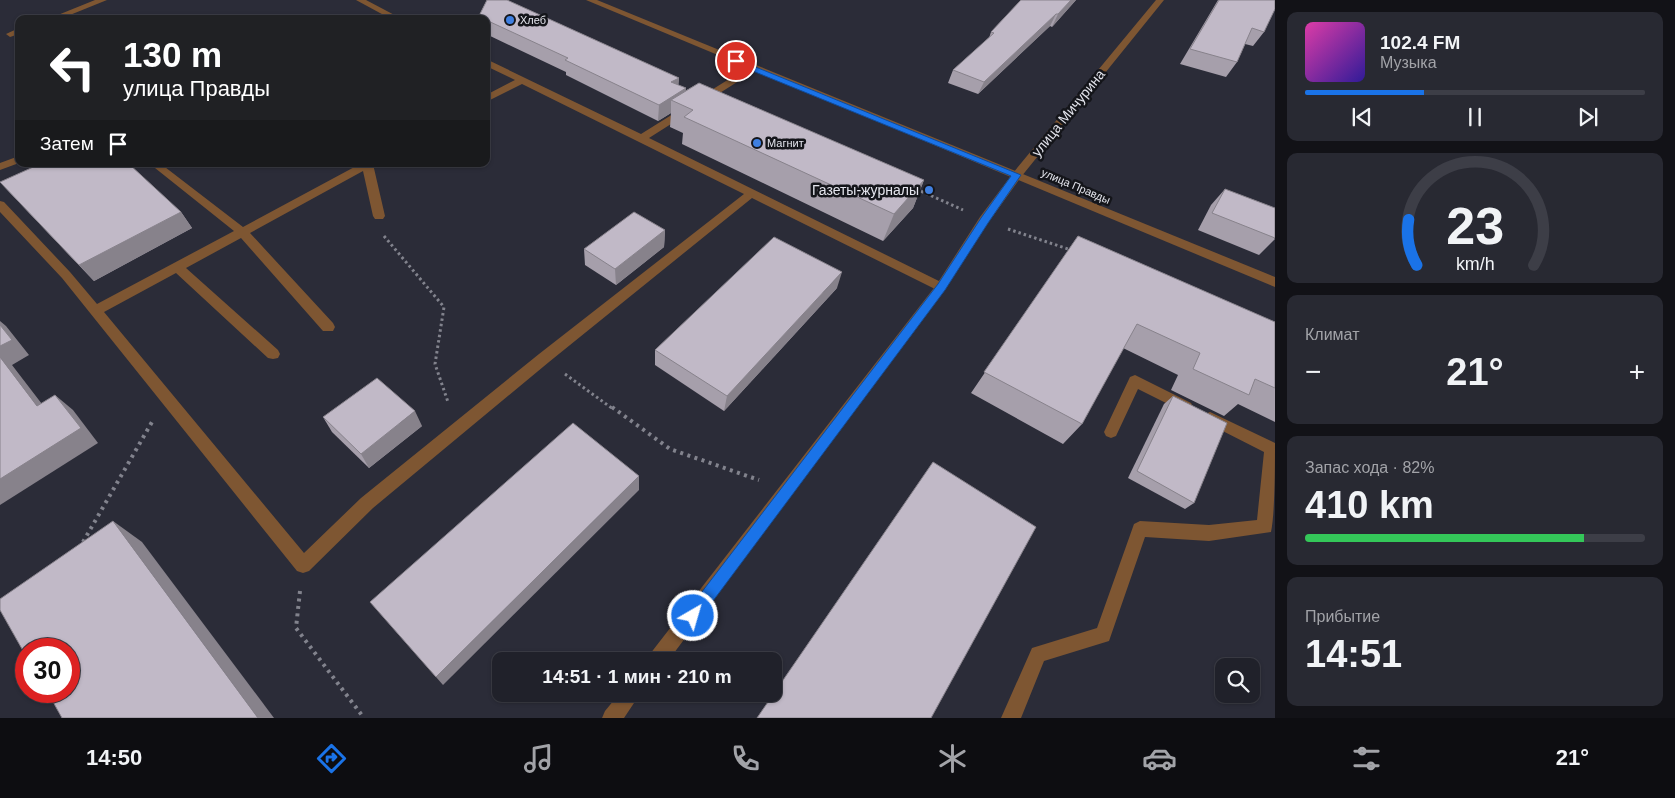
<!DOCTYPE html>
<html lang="ru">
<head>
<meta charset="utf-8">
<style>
  body { margin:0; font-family:Helvetica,sans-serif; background:#282932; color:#f1f3f6; height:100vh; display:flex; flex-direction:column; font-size:19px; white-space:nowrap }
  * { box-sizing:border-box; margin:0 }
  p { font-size:16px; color:#a2a3a8 }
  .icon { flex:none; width:28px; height:28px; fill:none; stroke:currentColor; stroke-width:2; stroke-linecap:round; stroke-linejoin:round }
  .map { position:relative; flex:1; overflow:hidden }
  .drawer { display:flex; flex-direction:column; gap:12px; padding:12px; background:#121217; width:400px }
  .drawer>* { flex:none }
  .top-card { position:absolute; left:15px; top:15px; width:475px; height:152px; border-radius:10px; box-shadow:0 1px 4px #0004,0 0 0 1px #3d3e47; background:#202124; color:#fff; overflow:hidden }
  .controls { position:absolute; left:1215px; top:658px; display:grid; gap:10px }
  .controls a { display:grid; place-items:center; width:45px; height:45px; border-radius:10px; background:#20212a; box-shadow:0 1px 4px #0004,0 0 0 1px #3d3e47; font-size:25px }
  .speed { position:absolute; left:15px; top:638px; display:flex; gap:10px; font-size:25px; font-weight:700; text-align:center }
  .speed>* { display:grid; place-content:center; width:65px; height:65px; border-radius:50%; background:#20212a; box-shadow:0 1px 4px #0004,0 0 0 1px #3d3e47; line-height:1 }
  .speed .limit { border:8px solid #d22; background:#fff; color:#111 }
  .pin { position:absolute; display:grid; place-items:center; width:42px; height:42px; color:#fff; margin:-21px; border:2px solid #fff; border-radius:50%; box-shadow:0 1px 5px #0007 }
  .me { position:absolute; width:55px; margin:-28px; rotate:38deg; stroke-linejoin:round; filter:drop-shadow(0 0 4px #0008) }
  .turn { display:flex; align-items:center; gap:18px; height:105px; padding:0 25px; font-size:22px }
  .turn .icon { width:65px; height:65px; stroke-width:2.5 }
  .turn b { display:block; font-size:35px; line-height:42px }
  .then { display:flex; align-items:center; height:48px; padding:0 25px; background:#0003; gap:10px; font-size:19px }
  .big { font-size:38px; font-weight:700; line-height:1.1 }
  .drawer .tile { flex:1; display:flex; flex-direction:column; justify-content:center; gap:8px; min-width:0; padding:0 18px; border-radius:10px; background:#282932 }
  .drawer .dial { align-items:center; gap:0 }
  .dial svg { height:130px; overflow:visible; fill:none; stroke:#3d3e47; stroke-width:7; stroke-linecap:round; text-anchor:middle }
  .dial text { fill:#f1f3f6; stroke:none }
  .song { display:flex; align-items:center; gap:15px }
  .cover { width:60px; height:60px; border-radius:8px; background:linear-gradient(135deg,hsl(320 70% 55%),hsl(250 70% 35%)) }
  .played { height:5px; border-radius:2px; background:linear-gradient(90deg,#1a73e8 35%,#3d3e47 35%) }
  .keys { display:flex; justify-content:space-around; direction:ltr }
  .heat { display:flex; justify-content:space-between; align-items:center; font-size:28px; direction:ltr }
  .charge { height:8px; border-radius:4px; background:linear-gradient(90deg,#34c759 82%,#3d3e47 0) }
  .trip { position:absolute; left:492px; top:652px; width:290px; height:50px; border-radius:10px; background:#20212a; box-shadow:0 1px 4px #0004,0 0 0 1px #3d3e47; font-weight:700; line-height:50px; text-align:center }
  .menu { display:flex; height:80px; justify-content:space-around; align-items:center; background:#0d0d11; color:#a2a3a8 }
  .menu .icon { width:35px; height:35px }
  .menu .selected { color:#1a73e8 }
  .menu b { font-size:22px; color:#f1f3f6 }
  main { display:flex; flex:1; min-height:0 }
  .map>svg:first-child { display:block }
</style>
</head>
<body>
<main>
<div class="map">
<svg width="1275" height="718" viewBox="0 0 1275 718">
  <rect width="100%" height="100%" fill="#2b2c38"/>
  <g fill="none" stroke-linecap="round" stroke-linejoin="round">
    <!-- path-far1 -->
    <g stroke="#82838d" stroke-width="3" stroke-dasharray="2.5 3" stroke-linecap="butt">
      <polyline points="916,189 963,210"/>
      <polyline points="1008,229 1071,250"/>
      <polyline points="384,236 444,307 435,364 448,402"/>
      <polyline points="565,374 613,409"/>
    </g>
    <!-- path -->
    <g stroke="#82838d" stroke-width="4" stroke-dasharray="3 4.5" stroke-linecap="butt">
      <polyline points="612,407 670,449 759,480"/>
      <polyline points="83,542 152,422"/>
      <polyline points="300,591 296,628 364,718"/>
    </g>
    <!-- service -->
    <g fill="#7e5632" fill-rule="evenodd">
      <polygon points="95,0 107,0 60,19 48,19"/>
      <polygon points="356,0 366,0 402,19 391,19"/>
      <polygon points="19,28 19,34 10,37 6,34"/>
      <polygon points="486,59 641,134 750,66 756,66 756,70 649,138 945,284 947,287 945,290 937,290 752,198 549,362 373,508 309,571 303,573 297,571 62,278 0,212 0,201 4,202 70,272 97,304 234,231 150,164 161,164 243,227 360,164 373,164 385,216 383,219 375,219 373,216 363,171 250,233 333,323 335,327 333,331 323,331 241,238 186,268 278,350 280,354 278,358 273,359 268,358 176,273 104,312 304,553 361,498 539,354 744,194 522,84 486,102 486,95 515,80 486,66"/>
      <polygon points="19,156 19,163 0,170 0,163"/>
      <polygon points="1135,375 1191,403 1193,407 1191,411 1186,413 1138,389 1116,436 1111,438 1106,436 1104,432 1130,377"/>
      <path d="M1210 412 1275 443C1275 466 1275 513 1271 532L1209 541 1145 537 1109 641 1044 661 1021 718H1001L1032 648 1097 628 1134 524 1140 521 1209 525 1257 520 1264 452 1205 422 1203 418 1205 414Z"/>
    </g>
    <!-- minor -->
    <g fill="#7e5632" fill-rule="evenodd">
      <polygon points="1156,0 1164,0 1021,177 988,223 945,290 668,661 648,661 650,654 937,284 980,217 1013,173"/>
      <polygon points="619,694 640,694 624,718 602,718 605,711"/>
    </g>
    <!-- tertiary -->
    <polygon fill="#7e5632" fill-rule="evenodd" points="586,0 597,0 1275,277 1275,287"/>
  </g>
  <!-- wall -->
  <g fill="#a69fab">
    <polygon points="487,0 507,0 679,78 678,85 686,88 685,91 699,83 924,180 913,208 883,241 682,144 683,133 670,127 671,113 658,121 566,75 566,72 486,34 486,19 479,19 479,16"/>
    <polygon points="1021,0 1076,0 1052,27 1050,26 978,94 948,83 953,70 989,38 991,32"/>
    <polygon points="1218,0 1275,0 1264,32 1253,46 1245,44 1237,62 1226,77 1180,64"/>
    <polygon points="0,182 181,212 192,228 94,281 15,198"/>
    <polygon points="1225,189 1275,239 1259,255 1198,230 1211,205"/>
    <polygon points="665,230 664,247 616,285 585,265 584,249"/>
    <polygon points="1078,236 1275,322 1275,422 1238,404 1224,416 1171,390 1178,375 1123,348 1082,424 1063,444 971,393"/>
    <polygon points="837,288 724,411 655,365 655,350"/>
    <polygon points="1173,396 1194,503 1185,509 1128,478 1164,404"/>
    <polygon points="323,417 422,426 369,468 332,432"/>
  </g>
  <!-- shaded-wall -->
  <g fill="#87828b">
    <polygon points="1071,0 1076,0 1052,27 1058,14"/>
    <polygon points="1056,14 1050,26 978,94 984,82"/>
    <polygon points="679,78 678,93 686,88 685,105 671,100 671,113 658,121 659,105 671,82"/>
    <polygon points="924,180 913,208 883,241 894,214"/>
    <polygon points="181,212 192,228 94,281 79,265"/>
    <polygon points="665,230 664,247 616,285 615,269"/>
    <polygon points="842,272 837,288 724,411 727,396"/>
    <polygon points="0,321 6,326 29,355 12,365 55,421 37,406 0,357"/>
    <polygon points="55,395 73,410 98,443 0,505 0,479"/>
    <polygon points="415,411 422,426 369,468 361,454"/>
    <polygon points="639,476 639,490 443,685 436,677"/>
    <polygon points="113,521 142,542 274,718 258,718"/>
  </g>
  <!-- building -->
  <g fill="#c1b9c7" stroke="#87828b">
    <polygon points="487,0 507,0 679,78 671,82 686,88 659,105 565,60 568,58 486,20 486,19 484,19 479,16"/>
    <polygon points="1021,0 1071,0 1058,14 1056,14 984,82 953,70 994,33 991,32"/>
    <polygon points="1219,0 1275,0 1275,9 1264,32 1252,28 1237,62 1190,49"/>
    <polygon points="699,83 924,180 894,214 684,117 693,110 671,100"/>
    <polygon points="40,164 129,164 181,212 79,265 0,182"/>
    <polygon points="1225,189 1275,208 1275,238 1212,213"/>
    <polygon points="634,212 665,230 615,269 584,249"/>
    <polygon points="1078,236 1275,322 1275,388 1255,379 1249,395 1193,369 1200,353 1137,324 1082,424 984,372"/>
    <polygon points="774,237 842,272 727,396 655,350"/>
    <polygon points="0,325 12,340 0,346"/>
    <polygon points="0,357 37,406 55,395 81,428 0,479"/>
    <polygon points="377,378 415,411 361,454 323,417"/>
    <polygon points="1173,396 1227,423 1194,503 1137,471"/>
    <polygon points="573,423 639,476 436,677 370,602"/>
    <polygon points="933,462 1036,527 931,718 757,718"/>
    <polygon points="113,521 258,718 62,718 47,691 69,691 69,649 26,649 26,656 0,610 0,599"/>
  </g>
  <!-- route -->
  <polygon fill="#1a73e8" stroke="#114b97" points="736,59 1021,175 988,223 945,290 698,621 693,623 688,621 686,616 688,610 938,284 981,218 1011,176 733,63 733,60"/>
  <!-- markers -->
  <g fill="#3f7fe0" stroke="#14151a" stroke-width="2">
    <circle cx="510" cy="20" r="5"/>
    <circle cx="757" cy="143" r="5"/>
    <circle cx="929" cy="190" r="5"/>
  </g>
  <g text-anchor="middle" stroke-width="5" stroke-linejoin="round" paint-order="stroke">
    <!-- far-poi labels -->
    <g font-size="11" fill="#e4e5ed" stroke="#14151a" text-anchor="start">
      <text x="520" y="24">Хлеб</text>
      <text x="767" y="147">Магнит</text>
    </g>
    <!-- far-street labels -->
    <g font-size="11" fill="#e4e5ed" stroke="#14151a">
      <text transform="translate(1076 186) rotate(23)" y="4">улица Правды</text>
    </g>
    <!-- street labels -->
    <g font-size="14" fill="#e4e5ed" stroke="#14151a">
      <text transform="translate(1068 113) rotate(-51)" y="5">улица Мичурина</text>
    </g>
    <!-- poi labels -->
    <g font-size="14" fill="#e4e5ed" stroke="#14151a" text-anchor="end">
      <text x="919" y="195">Газеты-журналы</text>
    </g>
  </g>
</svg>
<div class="controls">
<a><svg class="icon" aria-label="search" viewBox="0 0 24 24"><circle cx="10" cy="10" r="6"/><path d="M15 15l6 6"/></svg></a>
</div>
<div class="speed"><div class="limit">30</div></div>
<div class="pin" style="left:736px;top:61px;background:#d93025"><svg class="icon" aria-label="arrive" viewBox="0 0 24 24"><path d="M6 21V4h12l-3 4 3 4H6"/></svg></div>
<svg class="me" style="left:693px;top:616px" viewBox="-20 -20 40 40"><circle r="17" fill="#1a73e8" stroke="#fff" stroke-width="3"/><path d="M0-11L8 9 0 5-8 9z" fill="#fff"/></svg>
<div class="trip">14:51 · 1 мин · 210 m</div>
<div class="top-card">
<div class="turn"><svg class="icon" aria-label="left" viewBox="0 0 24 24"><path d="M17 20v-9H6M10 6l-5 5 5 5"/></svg><div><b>130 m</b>улица Правды</div></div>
<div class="then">Затем<svg class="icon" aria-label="arrive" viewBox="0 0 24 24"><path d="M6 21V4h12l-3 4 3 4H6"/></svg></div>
</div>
</div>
<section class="drawer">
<div class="tile">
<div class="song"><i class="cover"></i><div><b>102.4 FM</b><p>Музыка</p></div></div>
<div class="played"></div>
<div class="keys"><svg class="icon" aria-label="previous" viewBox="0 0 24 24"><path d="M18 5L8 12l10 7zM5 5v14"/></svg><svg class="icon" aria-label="pause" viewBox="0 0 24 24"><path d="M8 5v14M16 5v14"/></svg><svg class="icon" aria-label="next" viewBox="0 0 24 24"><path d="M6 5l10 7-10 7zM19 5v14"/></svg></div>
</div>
<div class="tile dial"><svg viewBox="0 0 100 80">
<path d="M14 69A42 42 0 1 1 86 69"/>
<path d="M14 69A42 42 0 0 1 9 41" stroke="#1a73e8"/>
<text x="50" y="56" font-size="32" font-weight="700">23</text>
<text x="50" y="72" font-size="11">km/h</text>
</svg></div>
<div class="tile"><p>Климат</p>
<div class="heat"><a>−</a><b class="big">21°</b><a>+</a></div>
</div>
<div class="tile"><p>Запас хода · 82%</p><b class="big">410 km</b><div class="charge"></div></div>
<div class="tile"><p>Прибытие</p><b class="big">14:51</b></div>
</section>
</main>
<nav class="menu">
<b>14:50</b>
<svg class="icon selected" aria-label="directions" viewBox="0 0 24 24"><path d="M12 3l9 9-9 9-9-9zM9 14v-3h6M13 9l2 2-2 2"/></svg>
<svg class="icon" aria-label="music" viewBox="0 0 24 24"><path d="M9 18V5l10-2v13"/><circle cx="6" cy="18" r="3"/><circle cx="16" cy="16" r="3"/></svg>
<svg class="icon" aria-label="phone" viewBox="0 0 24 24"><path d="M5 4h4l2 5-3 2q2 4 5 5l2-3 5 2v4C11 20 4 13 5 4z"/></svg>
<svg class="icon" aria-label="climate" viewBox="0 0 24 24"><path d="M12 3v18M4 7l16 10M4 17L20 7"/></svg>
<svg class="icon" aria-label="car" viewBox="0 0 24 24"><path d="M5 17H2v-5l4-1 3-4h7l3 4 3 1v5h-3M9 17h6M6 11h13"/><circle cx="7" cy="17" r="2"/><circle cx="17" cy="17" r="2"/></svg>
<svg class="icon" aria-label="filters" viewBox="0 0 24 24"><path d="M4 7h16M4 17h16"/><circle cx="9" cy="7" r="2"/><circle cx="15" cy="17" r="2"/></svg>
<b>21°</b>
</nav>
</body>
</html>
